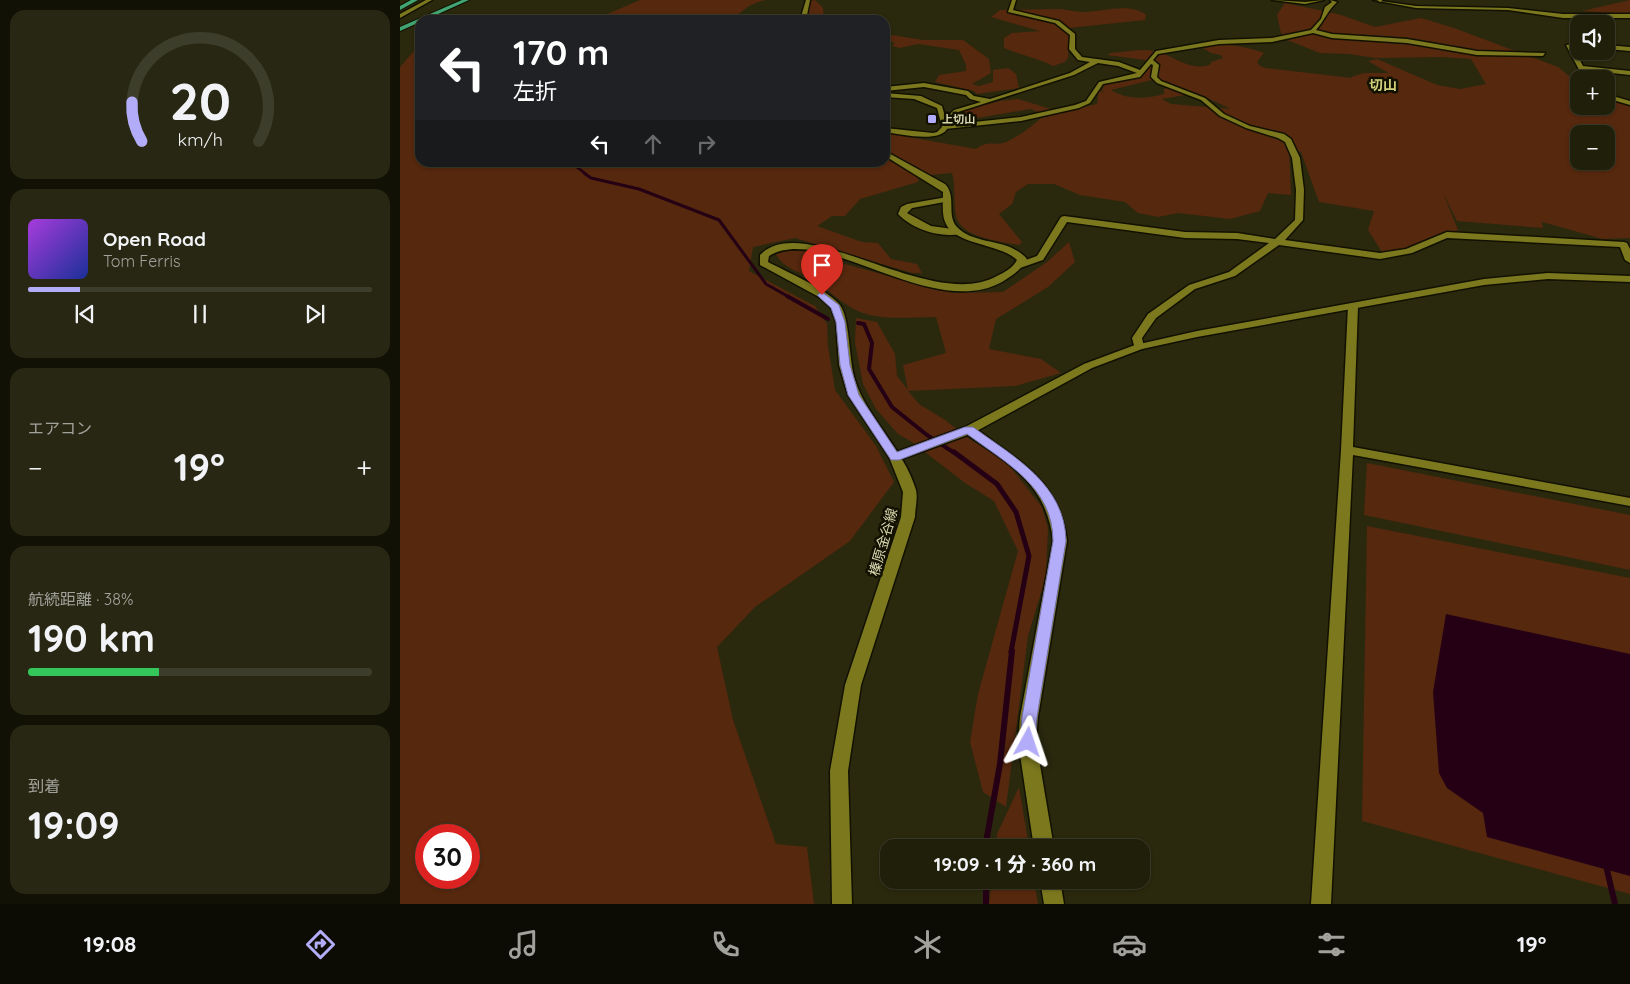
<!DOCTYPE html>
<html lang="ja">
<head>
<meta charset="utf-8">
<style>
  body { margin:0; font-family:Quicksand,"Noto Sans JP",sans-serif; background:#282713; color:#f1f3f6; height:100vh; display:flex; flex-direction:column; font-size:19px; white-space:nowrap }
  * { box-sizing:border-box; margin:0 }
  p { font-size:16px; color:#a2a29c }
  .icon { flex:none; width:28px; height:28px; fill:none; stroke:currentColor; stroke-width:2; stroke-linecap:round; stroke-linejoin:round }
  .map { position:relative; flex:1; overflow:hidden }
  .sheet { display:flex; flex-direction:column; gap:10px; padding:10px; background:#121106; width:400px }
  .sheet>* { flex:none }
  .top-card { position:absolute; left:15px; top:15px; width:475px; height:152px; border-radius:15px; box-shadow:0 1px 4px #0004,0 0 0 1px #3d3d2b; background:#202124; color:#fff; overflow:hidden }
  .buttons { position:absolute; left:1170px; top:15px; display:grid; gap:10px }
  .buttons a { display:grid; place-items:center; width:45px; height:45px; border-radius:10px; background:#201f0a; box-shadow:0 1px 4px #0004,0 0 0 1px #3d3d2b; font-size:25px }
  .speed { position:absolute; left:15px; top:824px; display:flex; gap:10px; font-size:25px; font-weight:700; text-align:center }
  .speed>* { display:grid; place-content:center; width:65px; height:65px; border-radius:50%; background:#201f0a; box-shadow:0 1px 4px #0004,0 0 0 1px #3d3d2b; line-height:1 }
  .speed .limit { border:8px solid #d22; background:#fff; color:#111 }
  .pin { position:absolute; display:grid; place-items:center; width:42px; height:42px; color:#fff; margin:-51px -21px; border-radius:50% 50% 50% 0; rotate:-45deg; box-shadow:0 0 5px #0007 }
  .pin .icon { rotate:45deg }
  .me { position:absolute; width:55px; margin:-28px; rotate:5deg; stroke-linejoin:round; filter:drop-shadow(0 0 4px #0008) }
  .turn { display:flex; align-items:center; gap:18px; height:105px; padding:0 15px; font-size:22px }
  .turn .icon { width:65px; height:65px; stroke-width:2.5 }
  .turn b { display:block; font-size:35px; line-height:42px }
  .lanes { display:flex; align-items:center; height:48px; padding:0 15px; background:#0003; justify-content:center; gap:25px; direction:ltr }
  .lanes .off { opacity:.35 }
  .big { font-size:38px; font-weight:800; line-height:1.1 }
  .sheet .tile { flex:1; display:flex; flex-direction:column; justify-content:center; gap:8px; min-width:0; padding:0 18px; border-radius:15px; background:#282713 }
  .sheet .dial { align-items:center; gap:0 }
  .dial svg { height:130px; overflow:visible; fill:none; stroke:#3d3d2b; stroke-width:7; stroke-linecap:round; text-anchor:middle }
  .dial text { fill:#f1f3f6; stroke:none }
  .song { display:flex; align-items:center; gap:15px }
  .cover { width:60px; height:60px; border-radius:8px; background:linear-gradient(135deg,hsl(280 70% 55%),hsl(230 70% 35%)) }
  .played { height:5px; border-radius:2px; background:linear-gradient(90deg,#b3adf9 15%,#3d3d2b 15%) }
  .keys { display:flex; justify-content:space-around; direction:ltr }
  .heat { display:flex; justify-content:space-between; align-items:center; font-size:28px; direction:ltr }
  .charge { height:8px; border-radius:4px; background:linear-gradient(90deg,#34c759 38%,#3d3d2b 0) }
  .trip { position:absolute; left:480px; top:839px; width:270px; height:50px; border-radius:15px; background:#201f0a; box-shadow:0 1px 4px #0004,0 0 0 1px #3d3d2b; font-weight:800; line-height:50px; text-align:center }
  .menu { display:flex; height:80px; justify-content:space-around; align-items:center; background:#0d0c04; color:#a2a29c }
  .menu .icon { width:35px; height:35px }
  .menu .on { color:#b3adf9 }
  .menu b { font-size:22px; color:#f1f3f6 }
  main { display:flex; flex:1; min-height:0 }
  .map>svg:first-child { display:block }
</style>
</head>
<body>
<main>
<section class="sheet">
<div class="tile dial"><svg viewBox="0 0 100 80">
<path d="M14 69A42 42 0 1 1 86 69"/>
<path d="M14 69A42 42 0 0 1 8 45" stroke="#b3adf9"/>
<text x="50" y="56" font-size="32" font-weight="700">20</text>
<text x="50" y="72" font-size="11">km/h</text>
</svg></div>
<div class="tile">
<div class="song"><i class="cover"></i><div><b>Open Road</b><p>Tom Ferris</p></div></div>
<div class="played"></div>
<div class="keys"><svg class="icon" aria-label="previous" viewBox="0 0 24 24"><path d="M18 5L8 12l10 7zM5 5v14"/></svg><svg class="icon" aria-label="pause" viewBox="0 0 24 24"><path d="M8 5v14M16 5v14"/></svg><svg class="icon" aria-label="next" viewBox="0 0 24 24"><path d="M6 5l10 7-10 7zM19 5v14"/></svg></div>
</div>
<div class="tile"><p>エアコン</p>
<div class="heat"><a>−</a><b class="big">19°</b><a>+</a></div>
</div>
<div class="tile"><p>航続距離 · 38%</p><b class="big">190 km</b><div class="charge"></div></div>
<div class="tile"><p>到着</p><b class="big">19:09</b></div>
</section>
<div class="map">
<svg width="1230" height="904" viewBox="0 0 1230 904">
  <rect width="100%" height="100%" fill="#2a290e"/>
  <!-- green -->
  <g fill="#56280e" fill-rule="evenodd">
    <path d="M240 0H366C345 4 345 12 328 20H177L210 13Z"/>
    <polygon points="415,0 423,8 424,20 407,20 410,1"/>
    <polygon points="1230,0 1230,14 1182,11"/>
    <path d="M885 3 938 14 975 27 1021 18 1054 28 1158 67 1179 84V106H1206V98L1230 106V238L1203 239 1142 222 1143 228 1057 221 1043 193 1058 230 1011 248 982 252 968 230 974 211 919 202 901 152 889 147 891 195 868 193 860 211 830 219 778 213 758 217 738 213 725 202 680 195 654 184H628L616 192 612 204 599 214 622 242 619 245C602 242 564 238 557 219 553 208 556 187 552 173L519 176 518 182 460 199 445 216H432L417 226 462 242 478 243 491 259 517 264 522 273H512L395 238 353 247 349 271 415 306 427 324 428 346 435 390 476 446 494 482 450 541 355 607 317 647 333 720 376 844 407 847 414 904H0V67L20 44V162H485L486 133 576 149C590 139 594 147 606 142 621 135 634 125 645 114L630 109 554 122 556 116 560 111 600 101 618 99 661 112 697 104 699 90 704 93 702 90 705 84 737 78 746 72 742 70 746 60 707 55 711 53C725 52 741 48 755 51 773 55 791 73 811 64V62L823 58 821 55 811 53 803 48 805 46C825 43 844 46 864 53L857 62 860 66 865 68 952 78 951 77 964 73H989L968 61 977 59 1037 85 1060 89 1086 84 1071 59 1041 57 975 58 949 54 920 53 882 38 877 15ZM750 75 761 83 803 96 831 109 771 104 762 99 785 95 771 87 764 89V94C746 99 727 100 711 90L752 80ZM1179 134H1206V161H1179ZM26 835H69V878H26Z"/>
    <path d="M661 9C668 10 677 12 684 12 703 12 730 2 746 15L745 20 669 28 668 58 665 62 653 66C637 58 620 55 604 48V38L612 33 640 31 591 17 600 10Z"/>
    <polygon points="485,34 523,40 563,40 589,59 591,73 572,84 579,86 593,82 593,70 608,68 616,74 619,88 577,94 574,91 535,82 539,75 566,71 566,65 559,50 518,44 500,48 492,46 495,43 485,39"/>
    <path d="M669 242 675 262 648 287 596 319 589 349 641 359 661 373 615 386 508 391 519 404 545 420 568 438 608 464 642 507 648 528 646 576 628 636 606 807 583 792 570 742 578 694 618 551 594 501 565 483 512 442 498 434 476 409 463 384 455 343 456 318 477 322 495 354 497 376 508 390 503 365 546 353 536 317C510 317 476 322 452 308 438 300 427 289 414 280 402 272 383 269 376 254 396 244 422 255 441 263L552 293 603 292 647 262Z"/>
    <polygon points="967,463 1230,515 1230,570 964,515"/>
    <polygon points="967,526 1230,578 1230,894 962,821"/>
    <polygon points="619,787 629,847 596,847 597,834"/>
    <polygon points="592,880 634,880 638,904 589,904"/>
  </g>
  <!-- water -->
  <polygon fill="#250015" points="1046,614 1230,654 1230,876 1087,837 1083,813 1047,788 1039,773 1033,692"/>
  <g fill="none" stroke-linecap="round" stroke-linejoin="round">
    <!-- stream-far4 -->
    <polyline stroke="#250015" stroke-width="2.5" points="170,162 186,174"/>
    <!-- stream-far3 -->
    <polyline stroke="#250015" stroke-width="3" points="184,173 191,178 239,189 319,220 366,284 389,297"/>
    <!-- stream-far2 -->
    <g stroke="#250015" stroke-width="4">
      <polyline points="387,296 428,319"/>
      <polyline points="458,323 464,324 472,343 469,369 492,407 527,435 556,454"/>
    </g>
    <!-- stream-far1 -->
    <polyline stroke="#250015" stroke-width="5" points="554,452 597,484 616,512 629,556 611,652"/>
    <!-- stream -->
    <g stroke="#250015" stroke-width="6">
      <polyline points="585,848 600,764 612,651"/>
      <polyline points="1207,870 1215,904"/>
      <polyline points="586,880 586,904"/>
    </g>
    <!-- minor casing -->
    <g stroke="#121100" stroke-width="3">
      <g id="minor">
        <polygon points="26,0 32,0 0,18 0,14"/>
        <path d="M612 0H616L613 10 659 21 675 34V49L682 57 719 62 740 70 756 51 819 40 872 38 911 30 921 19 925 7 932 2 930 0 937 2C928 10 924 21 916 30L932 34 1007 39 1077 51 1145 53 1143 56 1077 55 1007 43 932 38 913 33 872 42 819 44 758 54 753 60 759 65 757 77 761 81 805 98 824 114 850 126 884 134 891 139 900 158 904 190 903 220 885 240 980 253 1006 249 1047 232 1224 242 1227 243 1230 249V263L1225 260 1220 247 1047 238 1012 253 980 259 879 245 835 276 795 289 756 318 742 338 744 347 743 349H735L732 338 748 314 789 285 829 272 869 243 837 239 785 238 667 222 643 260 620 268 617 267V263L637 256 661 217 664 216 785 232 837 233 875 239 895 220 896 190 892 158 885 142 878 138 846 128 820 116 801 100 757 83 751 77 753 65 751 64 740 77 703 84 690 103 679 108 621 121 545 129 542 127 549 124V115L554 110 581 102 570 99 566 95 524 87 485 91V87L524 83 568 91 574 96 590 99 670 73 690 62 678 60 669 49 670 35 655 23 608 12ZM698 63 718 66 737 73 699 82 686 101 675 105 621 117 556 124 555 115 558 112 674 75Z"/>
        <polygon points="977,0 982,0 982,1 980,2"/>
        <polygon points="1179,43 1179,47 1173,47 1183,66 1230,71 1230,75 1185,70 1190,79 1184,79 1166,45"/>
        <polygon points="1206,45 1230,47 1230,51 1206,49"/>
        <polygon points="1206,94 1230,101 1230,105 1206,98"/>
        <path d="M547 197H550V201L512 208 507 213 531 226 560 230V234C540 238 512 229 498 214L501 207 507 204Z"/>
        <polygon points="953,303 958,306 953,447 1230,498 1230,506 953,455 931,904 911,904 941,450 948,306"/>
        <path d="M569 426C579 429 589 439 598 445 636 471 661 494 667 541L638 717 636 741 654 848H634L618 741 620 717 653 541C646 482 609 464 565 433L563 430 565 427Z"/>
        <polygon points="640,880 660,880 664,904 644,904"/>
      </g>
    </g>
    <!-- tertiary casing -->
    <g stroke="#121100" stroke-width="3">
      <g id="tertiary">
        <polygon points="872,0 905,2 924,0 905,4"/>
        <polygon points="973,0 1016,6 1108,8 1163,14 1230,14 1230,18 1163,18 1108,10 1016,8"/>
        <polygon points="1148,273 1230,276 1230,282 1148,279 1084,285 797,337 742,349 692,368 573,433 499,460 491,460 489,457 491,454 565,427 684,364 735,345 797,331 1084,279"/>
      </g>
    </g>
    <!-- secondary casing -->
    <g stroke="#121100" stroke-width="3">
      <g id="secondary">
        <polygon points="406,0 410,0 406,20 400,20"/>
        <path d="M485 93 521 96 542 106 548 127C542 144 500 134 485 132V128L533 133 537 132 542 127 537 108 514 99 485 97Z"/>
        <path d="M485 151 545 184C557 196 546 215 557 227 575 246 608 237 627 259 621 270 612 276 602 282 531 321 423 223 369 256L368 262C387 272 427 289 440 305 450 318 449 361 455 380 468 420 504 449 516 490 518 498 515 509 515 517L461 685 448 771 452 904H432L430 771 445 685 501 517 503 492 489 457 448 395 439 365 436 321 431 308 419 297 360 265V255C404 209 531 313 597 276 605 272 613 268 617 260 598 242 551 246 544 219 542 210 543 201 543 192L485 156Z"/>
      </g>
    </g>
    <!-- trunk casing -->
    <g stroke="#121100" stroke-width="2">
      <g id="trunk">
        <polygon points="11,0 18,0 0,10 0,6"/>
        <polygon points="62,0 69,0 25,20 20,20 20,22 0,31 0,27"/>
      </g>
    </g>
    <!-- minor -->
    <use href="#minor" fill="#7b781e" fill-rule="evenodd"/>
    <!-- tertiary -->
    <use href="#tertiary" fill="#7b781e" fill-rule="evenodd"/>
    <!-- secondary -->
    <use href="#secondary" fill="#7b781e" fill-rule="evenodd"/>
    <!-- trunk -->
    <use href="#trunk" fill="#42a674" fill-rule="evenodd"/>
  </g>
  <!-- route -->
  <path fill="#b3adf9" stroke="#7470a2" d="M422 292 439 305 445 322 450 365 459 395 497 452 565 427H573C614 457 665 484 666 541L637 717 635 742 633 746 628 748 622 746 620 742 622 717 653 541C653 487 606 463 567 434L499 460H491L448 395 440 365 436 322 431 308 417 295Z"/>
  <!-- markers -->
  <rect fill="#b3adf9" stroke="#121100" stroke-width="2" x="527" y="114" width="10" height="10" rx="2.5"/>
  <g text-anchor="middle" stroke-width="5" stroke-linejoin="round" paint-order="stroke">
    <!-- far-poi labels -->
    <g font-size="11" font-weight="bold" fill="#d7d7af" stroke="#121100" text-anchor="start">
      <text x="542" y="123">上切山</text>
    </g>
    <!-- far-quarter labels -->
    <g font-size="14" font-weight="bold" fill="#d1cf7a" stroke="#121100">
      <text x="983" y="90">切山</text>
    </g>
    <!-- street labels -->
    <g font-size="14" fill="#d7d7af" stroke="#121100">
      <text transform="translate(483 542) rotate(-74)" y="5">榛原金谷線</text>
    </g>
  </g>
</svg>
<div class="buttons">
<a><svg class="icon" aria-label="sound" viewBox="0 0 24 24"><path d="M4 9h4l5-4v14l-5-4H4zM17 9q2 3 0 6"/></svg></a>
<a>+</a>
<a>−</a>
</div>
<div class="speed"><div class="limit">30</div></div>
<div class="pin" style="left:422px;top:295px;background:#d93025"><svg class="icon" aria-label="arrive" viewBox="0 0 24 24"><path d="M6 21V4h12l-3 4 3 4H6"/></svg></div>
<svg class="me" style="left:628px;top:742px" viewBox="-20 -20 40 40"><path d="M0-17L14 15 0 8-14 15z" fill="#b3adf9" stroke="#fff" stroke-width="4"/></svg>
<div class="trip">19:09 · 1 分 · 360 m</div>
<div class="top-card">
<div class="turn"><svg class="icon" aria-label="left" viewBox="0 0 24 24"><path d="M17 20v-9H6M10 6l-5 5 5 5"/></svg><div><b>170 m</b>左折</div></div>
<div class="lanes"><svg class="icon" aria-label="left" viewBox="0 0 24 24"><path d="M17 20v-9H6M10 6l-5 5 5 5"/></svg><svg class="icon off" aria-label="ahead" viewBox="0 0 24 24"><path d="M12 20V5M6 11l6-6 6 6"/></svg><svg class="icon off" aria-label="right" viewBox="0 0 24 24"><path d="M7 20v-9h11M14 6l5 5-5 5"/></svg></div>
</div>
</div>
</main>
<nav class="menu">
<b>19:08</b>
<svg class="icon on" aria-label="directions" viewBox="0 0 24 24"><path d="M12 3l9 9-9 9-9-9zM9 14v-3h6M13 9l2 2-2 2"/></svg>
<svg class="icon" aria-label="music" viewBox="0 0 24 24"><path d="M9 18V5l10-2v13"/><circle cx="6" cy="18" r="3"/><circle cx="16" cy="16" r="3"/></svg>
<svg class="icon" aria-label="phone" viewBox="0 0 24 24"><path d="M5 4h4l2 5-3 2q2 4 5 5l2-3 5 2v4C11 20 4 13 5 4z"/></svg>
<svg class="icon" aria-label="climate" viewBox="0 0 24 24"><path d="M12 3v18M4 7l16 10M4 17L20 7"/></svg>
<svg class="icon" aria-label="car" viewBox="0 0 24 24"><path d="M5 17H2v-5l4-1 3-4h7l3 4 3 1v5h-3M9 17h6M6 11h13"/><circle cx="7" cy="17" r="2"/><circle cx="17" cy="17" r="2"/></svg>
<svg class="icon" aria-label="filters" viewBox="0 0 24 24"><path d="M4 7h16M4 17h16"/><circle cx="9" cy="7" r="2"/><circle cx="15" cy="17" r="2"/></svg>
<b>19°</b>
</nav>
</body>
</html>
